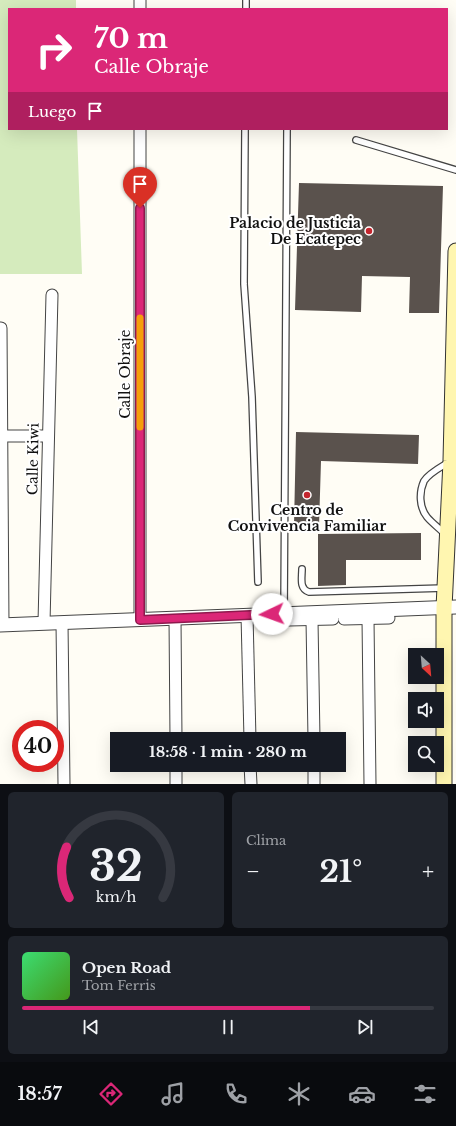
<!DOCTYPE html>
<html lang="es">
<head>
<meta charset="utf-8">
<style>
  body { margin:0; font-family:"Libre Baskerville",serif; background:#20242c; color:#f1f3f6; height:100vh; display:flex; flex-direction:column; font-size:15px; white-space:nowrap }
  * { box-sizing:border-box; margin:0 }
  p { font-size:13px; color:#9ea1a6 }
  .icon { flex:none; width:22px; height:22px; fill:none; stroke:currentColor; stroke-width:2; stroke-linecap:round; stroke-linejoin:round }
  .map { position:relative; height:784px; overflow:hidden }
  .sheet { display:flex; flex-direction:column; gap:8px; padding:8px; background:#0d0f14; flex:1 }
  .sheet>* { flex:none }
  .guide { position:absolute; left:8px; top:8px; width:440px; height:122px; border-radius:0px; box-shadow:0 4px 16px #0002; background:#db2777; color:#fff; overflow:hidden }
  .needle { width:26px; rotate:154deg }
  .controls { position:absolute; left:408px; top:648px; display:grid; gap:8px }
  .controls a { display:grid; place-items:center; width:36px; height:36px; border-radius:0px; background:#171b24; box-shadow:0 4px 16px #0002; font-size:20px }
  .speed { position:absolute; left:12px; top:720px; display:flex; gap:8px; font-size:20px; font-weight:700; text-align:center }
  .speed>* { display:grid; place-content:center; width:52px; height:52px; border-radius:50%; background:#171b24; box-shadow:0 4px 16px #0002; line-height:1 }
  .speed .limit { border:6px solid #d22; background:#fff; color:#111 }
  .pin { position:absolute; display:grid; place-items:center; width:34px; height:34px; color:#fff; margin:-41px -17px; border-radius:50% 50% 50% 0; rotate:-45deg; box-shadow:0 0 4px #0007 }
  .pin .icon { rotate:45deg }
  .me { position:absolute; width:44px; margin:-22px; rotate:267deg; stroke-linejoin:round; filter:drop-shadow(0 0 3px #0008) }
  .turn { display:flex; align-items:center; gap:14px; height:84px; padding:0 20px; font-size:18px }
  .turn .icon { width:52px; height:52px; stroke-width:2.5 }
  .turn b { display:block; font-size:28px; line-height:34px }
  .then { display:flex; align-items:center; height:38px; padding:0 20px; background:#0003; gap:8px; font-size:15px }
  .big { font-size:30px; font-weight:800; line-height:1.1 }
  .sheet .widget { flex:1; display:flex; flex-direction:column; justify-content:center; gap:6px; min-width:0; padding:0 14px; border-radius:6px; background:#20242c }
  .sheet .dial { align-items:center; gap:0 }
  .dial svg { height:104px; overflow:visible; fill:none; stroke:#363941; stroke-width:7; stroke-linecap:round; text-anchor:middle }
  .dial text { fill:#f1f3f6; stroke:none }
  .song { display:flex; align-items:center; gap:12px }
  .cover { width:48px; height:48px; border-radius:6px; background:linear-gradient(135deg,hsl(140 70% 55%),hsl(100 70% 35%)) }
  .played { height:4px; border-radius:2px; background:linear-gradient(90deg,#db2777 70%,#363941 70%) }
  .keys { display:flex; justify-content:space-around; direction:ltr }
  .heat { display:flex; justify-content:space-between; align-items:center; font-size:22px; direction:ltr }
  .sheet .tiles { flex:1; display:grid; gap:8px; grid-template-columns:1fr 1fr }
  .widget:last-child { grid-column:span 2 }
  .trip { position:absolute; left:110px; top:732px; width:236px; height:40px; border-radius:0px; background:#171b24; box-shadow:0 4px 16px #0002; font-weight:800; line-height:40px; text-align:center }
  .menu { display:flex; height:64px; justify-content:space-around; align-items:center; background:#090b0e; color:#9ea1a6 }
  .menu .icon { width:28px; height:28px }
  .menu .on { color:#db2777 }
  .menu b { font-size:18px; color:#f1f3f6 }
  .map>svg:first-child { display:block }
</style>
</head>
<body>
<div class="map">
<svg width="456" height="784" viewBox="0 0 456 784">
  <rect width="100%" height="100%" fill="#fffdf5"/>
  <!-- green -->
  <polygon fill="#d5ebbd" points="0,0 76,0 76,9 9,9 9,129 77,129 82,274 0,274"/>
  <!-- building -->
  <g fill="#5a524d">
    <polygon points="299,183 443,186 439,313 409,313 410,277 362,276 361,312 295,310"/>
    <polygon points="296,432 419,435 418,464 321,461 319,527 294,526"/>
    <polygon points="421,533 421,560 346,560 346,585 318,586 318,534"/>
  </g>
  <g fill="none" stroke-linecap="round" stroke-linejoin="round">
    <!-- service casing -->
    <g stroke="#444" stroke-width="8">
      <g id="service">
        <polyline points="246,9 246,0"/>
        <polyline points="245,129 244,284 252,397 258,582"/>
        <polyline points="356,140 456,170"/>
        <path d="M445 534C439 528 432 523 427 517 419 507 419 492 424 481 429 473 441 467 449 462"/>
        <path d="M302 569C302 578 299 589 309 592L445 588"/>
        <polyline points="284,614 287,129"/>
      </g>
    </g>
    <!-- minor casing -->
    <g stroke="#444" stroke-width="13">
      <g id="minor">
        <polyline points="140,9 140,0"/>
        <polyline points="1,328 3,625"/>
        <polyline points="2,436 48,436"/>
        <polyline points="247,615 250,739"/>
        <polyline points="175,618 176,739"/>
        <polyline points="344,619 389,618"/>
        <polyline points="368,619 370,784"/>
        <polyline points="140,620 140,129"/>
        <polyline points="289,620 333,619"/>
        <polyline points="312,620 314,739"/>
        <polyline points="44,623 52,295"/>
        <polyline points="62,623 64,784"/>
        <polyline points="176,765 176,784"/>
        <polyline points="250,765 251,784"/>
        <polyline points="314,765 314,784"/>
      </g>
    </g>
    <!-- tertiary casing -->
    <g stroke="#444" stroke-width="15">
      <polyline id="tertiary" points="0,625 456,607"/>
    </g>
    <!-- secondary casing -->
    <g stroke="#333" stroke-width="17">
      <polyline id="secondary" points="444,784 444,608 451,461 456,251"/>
    </g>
    <!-- service -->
    <use href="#service" stroke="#fff" stroke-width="5.5"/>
    <!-- minor -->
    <use href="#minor" stroke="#fff" stroke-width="11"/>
    <!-- tertiary -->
    <use href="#tertiary" stroke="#fff" stroke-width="13"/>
    <!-- secondary -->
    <use href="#secondary" stroke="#fff6b0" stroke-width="15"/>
  </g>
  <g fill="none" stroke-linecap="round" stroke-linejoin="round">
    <!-- route casing -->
    <g stroke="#8e194d" stroke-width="10">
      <polyline id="route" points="140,208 140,620 272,614"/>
    </g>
    <!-- route -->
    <use href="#route" stroke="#db2777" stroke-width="7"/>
    <!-- slow -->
    <polyline stroke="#f59e0b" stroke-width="7" points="140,427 140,318"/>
  </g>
  <!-- markers -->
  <g fill="#c4262e" stroke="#fff" stroke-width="1.5">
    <circle cx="369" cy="231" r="4"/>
    <circle cx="307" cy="495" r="4"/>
  </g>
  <g text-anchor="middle" stroke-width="4" stroke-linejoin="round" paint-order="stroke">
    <!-- poi labels -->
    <g font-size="14" font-weight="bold" fill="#111" stroke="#fff" text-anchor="end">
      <text x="361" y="228">Palacio de Justicia<tspan x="361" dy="16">De Ecatepec</tspan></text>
      <text x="307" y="515" text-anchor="middle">Centro de<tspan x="307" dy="16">Convivencia Familiar</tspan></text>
    </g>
    <!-- street labels -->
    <g font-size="14" fill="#111" stroke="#fff">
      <text transform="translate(125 374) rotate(-90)" y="5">Calle Obraje</text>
      <text transform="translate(33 459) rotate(-89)" y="5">Calle Kiwi</text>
    </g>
  </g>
</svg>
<div class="controls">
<a><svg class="needle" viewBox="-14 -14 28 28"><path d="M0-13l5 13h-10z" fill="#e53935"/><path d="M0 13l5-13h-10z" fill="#9ea1a6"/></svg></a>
<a><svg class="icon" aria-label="sound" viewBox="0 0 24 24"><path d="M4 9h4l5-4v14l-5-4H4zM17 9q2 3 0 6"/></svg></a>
<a><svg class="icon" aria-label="search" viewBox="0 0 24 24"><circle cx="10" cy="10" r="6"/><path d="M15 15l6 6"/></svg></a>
</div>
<div class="speed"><div class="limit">40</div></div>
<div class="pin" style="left:140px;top:208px;background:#d93025"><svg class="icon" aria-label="arrive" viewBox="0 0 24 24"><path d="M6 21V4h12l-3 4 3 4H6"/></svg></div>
<svg class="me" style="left:272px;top:614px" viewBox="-20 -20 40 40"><circle r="19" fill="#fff"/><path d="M0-13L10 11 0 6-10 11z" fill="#db2777"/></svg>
<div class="trip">18:58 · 1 min · 280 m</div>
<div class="guide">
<div class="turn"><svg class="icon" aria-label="right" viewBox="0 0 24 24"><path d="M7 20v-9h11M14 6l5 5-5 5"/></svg><div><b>70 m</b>Calle Obraje</div></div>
<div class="then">Luego<svg class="icon" aria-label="arrive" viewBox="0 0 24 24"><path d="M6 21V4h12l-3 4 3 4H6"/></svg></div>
</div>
</div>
<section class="sheet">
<div class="tiles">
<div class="widget dial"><svg viewBox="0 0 100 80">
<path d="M14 69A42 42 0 1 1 86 69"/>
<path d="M14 69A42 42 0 0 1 12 30" stroke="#db2777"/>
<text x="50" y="56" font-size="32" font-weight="700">32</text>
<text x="50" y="72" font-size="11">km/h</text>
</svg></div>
<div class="widget"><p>Clima</p>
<div class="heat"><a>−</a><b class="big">21°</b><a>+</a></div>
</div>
<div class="widget">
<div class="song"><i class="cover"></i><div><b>Open Road</b><p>Tom Ferris</p></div></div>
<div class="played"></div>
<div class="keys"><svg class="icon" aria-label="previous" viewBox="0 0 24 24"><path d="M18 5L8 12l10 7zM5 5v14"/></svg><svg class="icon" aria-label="pause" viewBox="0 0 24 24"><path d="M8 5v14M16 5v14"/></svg><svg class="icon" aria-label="next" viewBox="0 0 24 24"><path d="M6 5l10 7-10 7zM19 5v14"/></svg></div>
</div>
</div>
</section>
<nav class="menu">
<b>18:57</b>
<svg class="icon on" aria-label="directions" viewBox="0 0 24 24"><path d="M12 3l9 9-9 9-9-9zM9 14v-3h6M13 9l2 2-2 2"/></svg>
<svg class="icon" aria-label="music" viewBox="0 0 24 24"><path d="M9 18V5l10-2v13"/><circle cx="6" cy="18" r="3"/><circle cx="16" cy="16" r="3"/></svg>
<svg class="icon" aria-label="phone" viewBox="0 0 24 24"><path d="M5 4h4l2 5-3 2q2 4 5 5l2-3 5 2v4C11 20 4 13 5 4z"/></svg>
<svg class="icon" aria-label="climate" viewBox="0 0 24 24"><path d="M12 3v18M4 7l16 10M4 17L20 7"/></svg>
<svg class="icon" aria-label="car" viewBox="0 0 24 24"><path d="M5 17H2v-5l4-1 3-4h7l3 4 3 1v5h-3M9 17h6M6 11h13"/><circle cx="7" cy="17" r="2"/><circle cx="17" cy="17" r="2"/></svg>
<svg class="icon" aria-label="filters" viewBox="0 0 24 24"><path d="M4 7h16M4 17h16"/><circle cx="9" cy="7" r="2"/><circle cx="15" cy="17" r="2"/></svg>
</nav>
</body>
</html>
